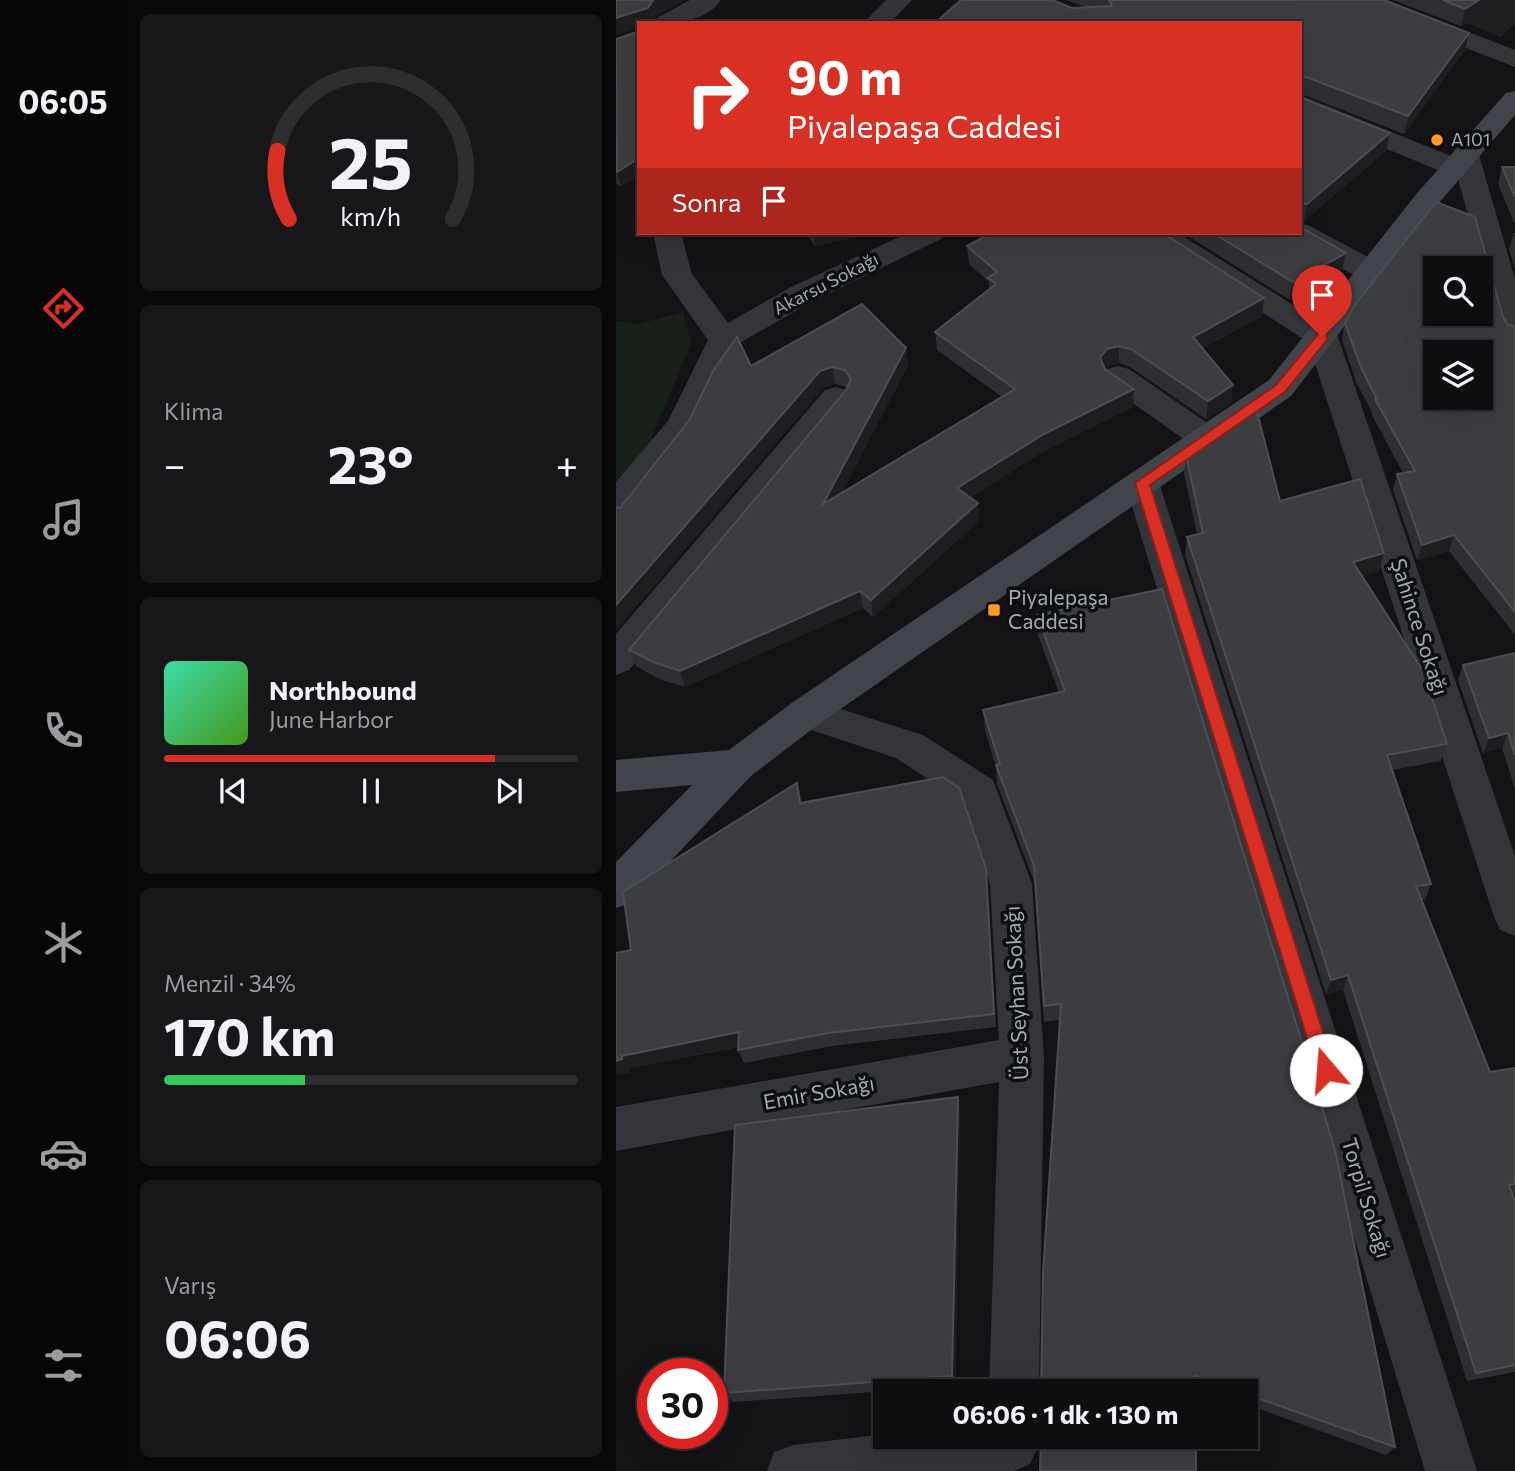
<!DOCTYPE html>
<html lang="tr">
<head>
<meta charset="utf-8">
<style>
  body { margin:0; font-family:Commissioner,sans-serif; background:#171719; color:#f1f3f6; height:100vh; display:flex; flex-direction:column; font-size:26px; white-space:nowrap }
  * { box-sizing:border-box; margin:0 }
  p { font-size:23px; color:#9b9c9f }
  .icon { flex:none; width:38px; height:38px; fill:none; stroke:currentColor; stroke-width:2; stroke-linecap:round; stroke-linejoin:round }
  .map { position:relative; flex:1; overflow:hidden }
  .panel { display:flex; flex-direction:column; gap:14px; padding:14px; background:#080809; width:490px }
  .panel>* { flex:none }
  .hud { position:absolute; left:21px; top:21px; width:665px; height:214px; border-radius:0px; box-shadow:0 7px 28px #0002,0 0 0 2px #2e2e30; background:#d93025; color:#fff; overflow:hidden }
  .controls { position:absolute; left:807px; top:256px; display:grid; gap:14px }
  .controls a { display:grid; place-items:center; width:70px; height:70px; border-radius:0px; background:#0e0e10; box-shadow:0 7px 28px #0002,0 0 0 2px #2e2e30; font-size:35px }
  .speed { position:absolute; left:21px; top:1358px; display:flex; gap:14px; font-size:35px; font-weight:700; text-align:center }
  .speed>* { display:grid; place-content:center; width:91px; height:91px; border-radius:50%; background:#0e0e10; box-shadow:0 7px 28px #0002,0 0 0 2px #2e2e30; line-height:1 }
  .speed .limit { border:10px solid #d22; background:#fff; color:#111 }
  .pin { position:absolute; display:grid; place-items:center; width:60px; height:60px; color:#fff; margin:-72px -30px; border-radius:50% 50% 50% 0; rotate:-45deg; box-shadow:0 0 7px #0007 }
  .pin .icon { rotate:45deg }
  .me { position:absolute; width:77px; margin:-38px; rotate:342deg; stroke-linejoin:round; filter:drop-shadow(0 0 5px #0008) }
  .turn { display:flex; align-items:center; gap:24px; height:147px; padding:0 35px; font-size:32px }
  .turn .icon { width:91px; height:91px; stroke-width:2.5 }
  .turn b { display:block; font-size:49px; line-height:60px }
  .then { display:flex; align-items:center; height:66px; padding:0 35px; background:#0003; gap:14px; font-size:26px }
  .big { font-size:52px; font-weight:700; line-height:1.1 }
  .panel .card { flex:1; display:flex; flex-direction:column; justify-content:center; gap:10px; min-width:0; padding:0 24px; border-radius:10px; background:#171719 }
  .panel .dial { align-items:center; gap:0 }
  .dial svg { height:182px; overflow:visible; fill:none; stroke:#2e2e30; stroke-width:7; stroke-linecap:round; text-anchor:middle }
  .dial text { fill:#f1f3f6; stroke:none }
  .song { display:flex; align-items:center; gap:21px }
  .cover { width:84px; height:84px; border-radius:10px; background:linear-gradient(135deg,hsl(160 70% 55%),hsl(100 70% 35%)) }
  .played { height:7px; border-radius:4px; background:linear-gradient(90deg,#d93025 80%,#2e2e30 80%) }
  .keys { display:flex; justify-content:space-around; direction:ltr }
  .heat { display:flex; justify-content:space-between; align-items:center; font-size:38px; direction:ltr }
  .charge { height:10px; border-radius:5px; background:linear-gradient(90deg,#34c759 34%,#2e2e30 0) }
  .trip { position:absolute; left:257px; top:1379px; width:385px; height:70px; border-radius:0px; background:#0e0e10; box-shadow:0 7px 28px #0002,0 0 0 2px #2e2e30; font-weight:700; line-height:70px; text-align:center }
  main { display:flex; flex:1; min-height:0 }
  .tab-bar { display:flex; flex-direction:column; width:126px; justify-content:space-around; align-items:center; background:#060606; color:#9b9c9f }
  .tab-bar .icon { width:49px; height:49px }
  .tab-bar .current { color:#d93025 }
  .tab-bar b { font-size:32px; color:#f1f3f6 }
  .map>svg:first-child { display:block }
</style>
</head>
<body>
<main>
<nav class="tab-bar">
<b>06:05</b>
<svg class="icon current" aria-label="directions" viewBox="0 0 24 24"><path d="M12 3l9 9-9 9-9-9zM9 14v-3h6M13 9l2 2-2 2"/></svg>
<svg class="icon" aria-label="music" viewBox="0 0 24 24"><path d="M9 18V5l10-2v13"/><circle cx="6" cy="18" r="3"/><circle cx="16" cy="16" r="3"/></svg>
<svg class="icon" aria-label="phone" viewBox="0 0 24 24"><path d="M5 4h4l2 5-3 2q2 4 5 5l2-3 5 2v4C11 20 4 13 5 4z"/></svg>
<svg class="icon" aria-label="climate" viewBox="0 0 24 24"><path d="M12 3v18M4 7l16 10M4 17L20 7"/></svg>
<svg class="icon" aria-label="car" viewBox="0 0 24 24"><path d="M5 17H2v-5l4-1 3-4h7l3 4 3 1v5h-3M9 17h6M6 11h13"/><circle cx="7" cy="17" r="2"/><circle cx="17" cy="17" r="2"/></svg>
<svg class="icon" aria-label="filters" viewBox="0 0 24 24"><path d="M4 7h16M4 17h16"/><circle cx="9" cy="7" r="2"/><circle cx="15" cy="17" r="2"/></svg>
</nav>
<section class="panel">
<div class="card dial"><svg viewBox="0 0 100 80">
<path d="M14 69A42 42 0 1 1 86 69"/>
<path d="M14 69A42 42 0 0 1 9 39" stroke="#d93025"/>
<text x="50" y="56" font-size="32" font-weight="700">25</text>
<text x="50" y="72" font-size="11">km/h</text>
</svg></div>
<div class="card"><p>Klima</p>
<div class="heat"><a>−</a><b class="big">23°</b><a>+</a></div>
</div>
<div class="card">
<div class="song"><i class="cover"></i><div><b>Northbound</b><p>June Harbor</p></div></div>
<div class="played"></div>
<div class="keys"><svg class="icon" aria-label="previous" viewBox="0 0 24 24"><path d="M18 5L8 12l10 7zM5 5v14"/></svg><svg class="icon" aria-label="pause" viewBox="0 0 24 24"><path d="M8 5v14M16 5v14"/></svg><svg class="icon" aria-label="next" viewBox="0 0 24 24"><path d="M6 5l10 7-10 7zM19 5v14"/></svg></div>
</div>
<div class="card"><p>Menzil · 34%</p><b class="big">170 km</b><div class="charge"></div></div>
<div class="card"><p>Varış</p><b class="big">06:06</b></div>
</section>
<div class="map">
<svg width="899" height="1471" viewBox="0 0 899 1471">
  <rect width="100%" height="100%" fill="#131315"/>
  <!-- built -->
  <polygon fill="#1f1f22" points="795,0 899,0 899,24 885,37"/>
  <!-- green -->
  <polygon fill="#192019" points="67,312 75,344 31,448 0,481 0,321 23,324"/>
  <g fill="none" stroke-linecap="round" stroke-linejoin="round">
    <!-- street -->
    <g fill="#33353a" fill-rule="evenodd">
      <path d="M74 0H105C91 21 61 23 38 23L41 18Z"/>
      <polygon points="270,0 296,0 274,23 247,23"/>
      <polygon points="736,0 770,0 899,50 899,67 739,5"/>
      <polygon points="684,95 835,156 839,149 849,147 859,149 863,155 899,279 899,342 888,339 884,332 841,175 829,173 684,113"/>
      <polygon points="684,223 694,226 767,265 771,272 767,279 756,281 745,279 674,238 670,233 684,233"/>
      <polygon points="37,233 65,233 76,274 112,323 175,287 292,233 330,233 325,239 197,301 120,345 77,435 12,514 0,517 0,482 52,421 92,340 46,275"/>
      <polygon points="528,233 562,233 717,330 722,337 899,856 899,936 884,930 878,917 692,342 532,239"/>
      <polygon points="502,366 513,369 603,431 607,439 603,447 591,451 579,447 491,385 486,377 491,369"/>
      <polygon points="220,387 231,390 236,398 231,406 13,670 0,675 0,634 209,390"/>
      <polygon points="526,471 538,474 543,483 861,1471 809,1471 509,483 514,474"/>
      <polygon points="190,698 307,735 377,780 416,884 428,1057 423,1391 373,1391 383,1082 0,1151 0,1107 383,1040 374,884 347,802 280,758 177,724 171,713 177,702"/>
      <polygon points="270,1434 270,1437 418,1437 422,1446 414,1464 398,1471 151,1471 158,1452 177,1445"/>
    </g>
    <!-- secondary -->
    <polygon fill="#41444a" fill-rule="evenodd" points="899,91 899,115 822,204 675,396 203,724 135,776 15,903 0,908 0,862 76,785 0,792 0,760 113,750 177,702 653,380 802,192 890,93"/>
  </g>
  <!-- wall -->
  <g fill="#2f2f33">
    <polygon points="450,0 768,0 849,50 788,134 685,94 686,98 774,133 770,151 688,221 684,221 684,23 456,8 469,7"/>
    <polygon points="777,0 885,0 845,26"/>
    <polygon points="0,39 5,187 0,183"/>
    <polygon points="886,167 899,167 899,225 882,184"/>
    <polygon points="191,233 257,233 199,246"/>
    <polygon points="567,233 684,233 726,271 674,300"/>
    <polygon points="898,233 899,233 899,270 893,249"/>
    <polygon points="351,246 648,298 646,316 587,348 615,403 590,419 514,367 503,363 490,366 489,368 517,407 428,451 354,498 362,503 363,521 257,617 247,608 69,687 43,679 20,666 13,650 231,387 219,384 207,388 0,630 0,507 4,508 135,366 290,348 292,365 225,494 386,397 321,350 319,332 373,289 373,282 353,264"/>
    <polygon points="887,317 892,325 899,326 899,635 833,551 801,560 777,490 781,474 787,473 756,415 756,412 740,382 726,339 729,323"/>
    <polygon points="570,455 768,553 763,571 746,576 831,744 825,761 776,770 815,884 809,900 806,900 874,1072 899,1068 899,1194 896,1194 899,1201 899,1372 851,1381 727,990 710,994 569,555 571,537 581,534 568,474"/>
    <polygon points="421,615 779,1447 770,1455 630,1404 630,1391 593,1391 579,1386 444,1020 428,1022 419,884 381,784 380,767 369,730 367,710 443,693 422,635"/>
    <polygon points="899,653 899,789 886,748 867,753 842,680 847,665"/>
    <polygon points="186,799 186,802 370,869 380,1027 216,1046 128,1063 122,1050 122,1047 14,1068 14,1072 0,1075 0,953 15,950"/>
    <polygon points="342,1097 344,1113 339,1386 117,1402 108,1393"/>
  </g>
  <!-- shaded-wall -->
  <g fill="#1e1e21">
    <polygon points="37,0 69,0 40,16 36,23 23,23 23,27 0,35 0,18"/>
    <polygon points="863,0 885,0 845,26 849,9"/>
    <polygon points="853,33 849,50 788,134 792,116"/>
    <polygon points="774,133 770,151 688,221 691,204"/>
    <polygon points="23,158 23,176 5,187 1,172"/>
    <polygon points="197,233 257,233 199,246"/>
    <polygon points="730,253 726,271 674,300 677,282"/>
    <polygon points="648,298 646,316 575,354 577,337"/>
    <polygon points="503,346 503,363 490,366 484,376 484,358 491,349"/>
    <polygon points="290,348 292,365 211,522 207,504"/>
    <polygon points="216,367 219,384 207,388 0,630 0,605 204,371"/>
    <polygon points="617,385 615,403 590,419 592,401"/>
    <polygon points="518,389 517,407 428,451 343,505 341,488 428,434"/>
    <polygon points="362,503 363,521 257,617 255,600"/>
    <polygon points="838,535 833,551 801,560 806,545"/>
    <polygon points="768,553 763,571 732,580 737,562"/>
    <polygon points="244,591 247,608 69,687 64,671"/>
    <polygon points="892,733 886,748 867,753 873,738"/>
    <polygon points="181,783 186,799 188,818 184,803"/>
    <polygon points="732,975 727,990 710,994 715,980"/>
    <polygon points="123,1032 129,1045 14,1068 14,1072 0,1075 0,1061 6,1056"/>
    <polygon points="342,1097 344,1113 339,1386 336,1376"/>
  </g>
  <!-- building -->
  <g fill="#3b3d41" stroke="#4c4e53" stroke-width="2" fill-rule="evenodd">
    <polygon points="0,0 37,0 32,8 0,18"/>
    <polygon points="345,0 436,0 456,8 496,6 493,0 768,0 853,33 792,116 685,75 686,98 774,133 691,204 685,203 684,205 684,23 319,23"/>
    <polygon points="827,0 863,0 849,9"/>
    <polygon points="18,33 23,35 23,158 1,172 0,39"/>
    <polygon points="886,167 899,167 899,197"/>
    <path d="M820 202 859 217 887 317 892 325 899 326V612L838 535 806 545 781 474 799 471 759 399H761L744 365 729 323 739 305ZM819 268H864V313H819ZM819 352H864V397H819Z"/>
    <polygon points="684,227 730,253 677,282 597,233 684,233"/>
    <polygon points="375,233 547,233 648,298 577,337 617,385 592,401 515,349 503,346 491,349 484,358 489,369 518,389 428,434 341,488 362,503 255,600 244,591 64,671 37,662 13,650 230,390 235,379 229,370 216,367 204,371 0,605 0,507 4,508 74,419 97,371 121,337 135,366 246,304 290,348 207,504 399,389 319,332 380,284 372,278 381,272 351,246"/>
    <polygon points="638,408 641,412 664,501 744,479 768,553 737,562 807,671 831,744 771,755 815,884 800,886 874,1072 899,1068 899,1184 893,1185 899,1201 899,1365 860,1373 732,975 715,980 571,537 587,533 570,455"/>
    <polygon points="546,589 719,1150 779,1447 630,1394 630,1391 622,1391 579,1376 579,1391 425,1391 427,1273 445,1004 428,1006 418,866 380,765 384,764 367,710 449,691 421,615"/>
    <polygon points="899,653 899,755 892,733 873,738 847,665"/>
    <polygon points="327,777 343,788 370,869 378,1014 212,1033 122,1050 123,1032 6,1056 6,1059 0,1061 0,953 15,950 7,892 181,783 184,803"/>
    <polygon points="342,1097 336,1376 108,1393 119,1125"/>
    <polygon points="425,1437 580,1437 580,1471 424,1471"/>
  </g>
  <!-- route -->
  <polygon fill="#d93025" stroke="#8d1f18" stroke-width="2" points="706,333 711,334 711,340 669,392 534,485 719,1070 717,1077 710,1079 703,1077 701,1070 519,483 660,385 702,334"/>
  <!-- markers -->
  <g fill="#ff9b20" stroke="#0e0e10" stroke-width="2.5">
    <circle cx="821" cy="140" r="7"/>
    <rect x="371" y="603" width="14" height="14" rx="3.5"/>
  </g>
  <g text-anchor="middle" stroke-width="7" stroke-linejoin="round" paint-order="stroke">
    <!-- far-poi labels -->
    <g font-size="18" fill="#a3abb6" stroke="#0e0e10" text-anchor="start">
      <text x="835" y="146">A101</text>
    </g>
    <!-- far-street labels -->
    <g font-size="18" fill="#a3abb6" stroke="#0e0e10">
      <text transform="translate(210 284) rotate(-27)" y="6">Akarsu Sokağı</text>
    </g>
    <!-- poi labels -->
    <g font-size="21" fill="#a3abb6" stroke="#0e0e10" text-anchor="start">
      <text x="392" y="605">Piyalepaşa<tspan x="392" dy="24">Caddesi</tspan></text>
    </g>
    <!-- street labels -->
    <g font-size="21" fill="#a3abb6" stroke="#0e0e10">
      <text transform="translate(803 627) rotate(72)" y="7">Şahince Sokağı</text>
      <text transform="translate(401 993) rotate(-93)" y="7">Üst Seyhan Sokağı</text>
      <text transform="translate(203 1093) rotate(-10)" y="7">Emir Sokağı</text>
      <text transform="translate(750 1198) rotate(73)" y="7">Torpil Sokağı</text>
    </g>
  </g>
</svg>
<div class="controls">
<a><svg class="icon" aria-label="search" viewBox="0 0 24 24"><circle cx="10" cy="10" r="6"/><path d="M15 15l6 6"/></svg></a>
<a><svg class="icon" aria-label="layers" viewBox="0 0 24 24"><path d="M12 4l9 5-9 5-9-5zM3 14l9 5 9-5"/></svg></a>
</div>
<div class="speed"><div class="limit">30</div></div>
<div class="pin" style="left:706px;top:337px;background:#d93025"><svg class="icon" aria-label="arrive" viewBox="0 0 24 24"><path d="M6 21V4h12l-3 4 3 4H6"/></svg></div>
<svg class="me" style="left:710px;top:1070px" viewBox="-20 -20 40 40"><circle r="19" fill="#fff"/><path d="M0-13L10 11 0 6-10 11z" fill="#d93025"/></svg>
<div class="trip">06:06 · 1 dk · 130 m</div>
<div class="hud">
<div class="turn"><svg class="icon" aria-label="right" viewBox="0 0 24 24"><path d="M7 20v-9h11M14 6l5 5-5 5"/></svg><div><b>90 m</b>Piyalepaşa Caddesi</div></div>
<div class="then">Sonra<svg class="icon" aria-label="arrive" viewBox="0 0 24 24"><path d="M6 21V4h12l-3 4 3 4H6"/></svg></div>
</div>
</div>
</main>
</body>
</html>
